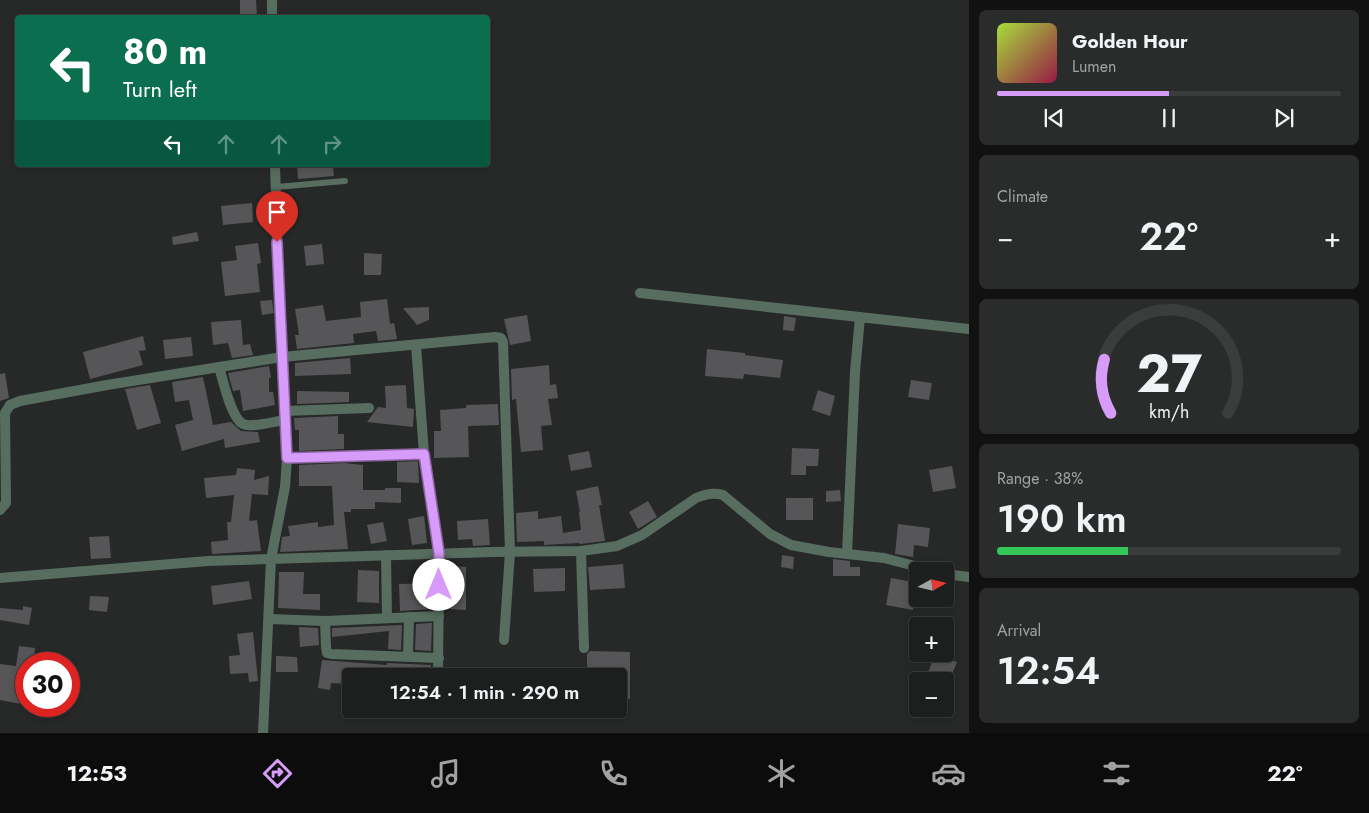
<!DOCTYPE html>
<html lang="en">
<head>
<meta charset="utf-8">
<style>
  body { margin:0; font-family:Jost,sans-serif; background:#2a2c2b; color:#f1f3f6; height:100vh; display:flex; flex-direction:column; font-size:19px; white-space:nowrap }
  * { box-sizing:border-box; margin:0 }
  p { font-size:16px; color:#a0a2a4 }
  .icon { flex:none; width:28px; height:28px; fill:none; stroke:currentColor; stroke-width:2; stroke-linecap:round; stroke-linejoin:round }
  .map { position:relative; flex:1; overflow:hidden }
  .drawer { display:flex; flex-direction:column; gap:10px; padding:10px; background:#101110; width:400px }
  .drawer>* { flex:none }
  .banner { position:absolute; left:15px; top:15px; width:475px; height:152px; border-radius:5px; box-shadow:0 2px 8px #0003,0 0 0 1px #3b3d3c; background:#0b6e4f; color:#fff; overflow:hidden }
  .needle { width:32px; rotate:82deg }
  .buttons { position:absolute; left:909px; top:562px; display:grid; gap:10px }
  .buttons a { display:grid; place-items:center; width:45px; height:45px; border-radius:5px; background:#1d1f1e; box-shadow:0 2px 8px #0003,0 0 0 1px #3b3d3c; font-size:25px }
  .speed { position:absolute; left:15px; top:652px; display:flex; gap:10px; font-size:25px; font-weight:700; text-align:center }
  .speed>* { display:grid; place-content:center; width:65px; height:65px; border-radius:50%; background:#1d1f1e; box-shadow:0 2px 8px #0003,0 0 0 1px #3b3d3c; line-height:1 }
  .speed .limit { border:8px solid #d22; background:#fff; color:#111 }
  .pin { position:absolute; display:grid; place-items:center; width:42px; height:42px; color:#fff; margin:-51px -21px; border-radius:50% 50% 50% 0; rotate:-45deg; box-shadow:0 0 5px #0007 }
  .pin .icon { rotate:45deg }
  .me { position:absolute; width:55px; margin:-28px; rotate:0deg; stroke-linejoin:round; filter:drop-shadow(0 0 4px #0008) }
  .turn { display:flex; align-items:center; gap:18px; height:105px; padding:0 25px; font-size:22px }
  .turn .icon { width:65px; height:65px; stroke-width:2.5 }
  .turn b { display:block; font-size:35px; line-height:42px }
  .lanes { display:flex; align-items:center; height:48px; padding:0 25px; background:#0003; justify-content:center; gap:25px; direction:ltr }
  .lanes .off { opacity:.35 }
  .big { font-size:38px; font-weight:600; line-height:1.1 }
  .drawer .widget { flex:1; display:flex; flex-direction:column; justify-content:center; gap:8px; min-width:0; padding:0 18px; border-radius:8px; background:#2a2c2b }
  .drawer .dial { align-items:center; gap:0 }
  .dial svg { height:130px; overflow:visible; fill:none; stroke:#3b3d3c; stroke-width:7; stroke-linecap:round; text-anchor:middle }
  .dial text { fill:#f1f3f6; stroke:none }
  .song { display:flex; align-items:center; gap:15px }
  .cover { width:60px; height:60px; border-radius:8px; background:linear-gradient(135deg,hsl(80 70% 55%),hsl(340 70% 35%)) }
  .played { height:5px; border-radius:2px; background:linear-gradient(90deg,#d79bf9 50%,#3b3d3c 50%) }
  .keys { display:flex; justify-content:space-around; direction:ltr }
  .heat { display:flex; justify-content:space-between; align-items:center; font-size:28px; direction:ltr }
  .charge { height:8px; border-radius:4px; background:linear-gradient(90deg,#34c759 38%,#3b3d3c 0) }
  .trip { position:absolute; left:342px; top:668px; width:285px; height:50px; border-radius:5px; background:#1d1f1e; box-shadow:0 2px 8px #0003,0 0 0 1px #3b3d3c; font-weight:600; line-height:50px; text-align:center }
  .tab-bar { display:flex; height:80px; justify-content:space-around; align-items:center; background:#0c0c0c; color:#a0a2a4 }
  .tab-bar .icon { width:35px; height:35px }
  .tab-bar .on { color:#d79bf9 }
  .tab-bar b { font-size:22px; color:#f1f3f6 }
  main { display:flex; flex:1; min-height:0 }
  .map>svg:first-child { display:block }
</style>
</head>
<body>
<main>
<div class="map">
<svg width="969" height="733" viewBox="0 0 969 733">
  <rect width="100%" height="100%" fill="#272928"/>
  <!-- building -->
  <g fill="#565557">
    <polygon points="240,0 256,0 257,18 240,18"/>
    <polygon points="297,165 333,165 334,176 298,179"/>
    <polygon points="252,203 253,222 223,225 221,206"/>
    <polygon points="197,232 199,241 173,245 172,237"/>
    <polygon points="258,243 261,263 257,264 260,292 225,296 221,262 237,260 235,246"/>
    <polygon points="322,244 324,264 306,266 304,246"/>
    <polygon points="364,253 382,254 381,275 364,275"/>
    <polygon points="387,299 390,324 394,323 397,339 378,341 376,331 353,334 354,343 297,349 295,335 299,335 295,309 323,305 326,321 361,317 360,302"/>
    <polygon points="272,300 274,313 262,315 260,301"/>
    <polygon points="429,307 429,320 417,325 403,308"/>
    <polygon points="527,315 531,341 510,345 504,319"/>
    <polygon points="784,316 796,318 794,331 783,330"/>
    <polygon points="241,320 243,345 250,344 253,355 232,358 228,343 213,345 211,322"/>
    <polygon points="143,336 146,350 139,351 143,365 90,379 83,352"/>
    <polygon points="191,337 193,356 165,359 163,340"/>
    <polygon points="707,349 745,353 745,355 783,360 780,378 744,374 743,379 705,376"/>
    <polygon points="350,358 351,374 295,376 295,363"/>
    <polygon points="549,365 550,385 556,384 558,398 548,399 552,425 541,426 543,450 521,452 516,399 512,400 511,369"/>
    <polygon points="269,366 271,378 269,378 269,392 273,392 275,405 243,411 240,390 233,391 228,373"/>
    <polygon points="5,373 9,398 0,401 0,374"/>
    <polygon points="203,377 213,425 231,422 241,431 258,432 260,442 225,448 224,439 182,451 175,425 193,420 189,400 175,402 172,382"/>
    <polygon points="911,380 932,383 929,400 908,397"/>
    <polygon points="150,385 161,423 137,430 125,389"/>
    <polygon points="406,385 407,408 414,409 413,427 367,422 378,407 386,408 385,386"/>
    <polygon points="818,390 835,396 830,416 812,410"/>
    <polygon points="297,391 349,392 349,402 297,404"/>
    <polygon points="498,404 499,425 468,426 469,457 434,458 434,431 441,431 440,410 466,408 466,405"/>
    <polygon points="338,416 338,434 344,434 344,449 299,451 299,430 295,430 294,418"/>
    <polygon points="792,448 819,449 818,466 806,466 806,475 791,475"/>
    <polygon points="589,451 592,467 571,471 568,455"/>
    <polygon points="418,461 419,483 397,482 397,462"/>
    <polygon points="344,463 363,465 363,490 385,490 385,488 401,488 401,503 375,502 375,509 351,509 351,512 344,512 348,549 280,552 282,537 290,536 288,526 318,522 318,527 334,525 332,486 299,486 299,465"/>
    <polygon points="952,466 956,488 933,492 929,470"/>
    <polygon points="237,468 255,470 254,480 269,476 268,495 252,494 249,521 257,520 261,551 212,554 211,542 228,540 227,522 231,522 234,495 206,498 204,478 236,475"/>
    <polygon points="598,486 602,505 599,505 605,541 580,544 579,543 544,545 544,541 517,542 516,513 538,511 538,519 561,516 563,533 581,530 579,512 580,512 576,491"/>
    <polygon points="840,490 841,501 826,502 826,491"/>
    <rect x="786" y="498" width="27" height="22"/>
    <polygon points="648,501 657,517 638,529 629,512"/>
    <polygon points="424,516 427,543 412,545 408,519"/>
    <polygon points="488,519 490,545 473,546 472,539 458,540 457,521"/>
    <polygon points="383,522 387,541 371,544 367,525"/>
    <polygon points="898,524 930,528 928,547 914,545 913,557 895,554"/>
    <polygon points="109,536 111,558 91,559 89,537"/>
    <polygon points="782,555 794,557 793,569 781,567"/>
    <polygon points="833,559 850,561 850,567 860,567 860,576 833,576"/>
    <polygon points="623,564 625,588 590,590 588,567"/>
    <polygon points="451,566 466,567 466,610 450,609"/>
    <polygon points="565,568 565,591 534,592 533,569"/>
    <polygon points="358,570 379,571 379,603 357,602"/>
    <polygon points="279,572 304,572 303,594 320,594 320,610 278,608"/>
    <polygon points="891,578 918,583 913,610 886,605"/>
    <polygon points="249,581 252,599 213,605 211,586"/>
    <polygon points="432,583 432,609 400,611 399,584"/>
    <polygon points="90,596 109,597 107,612 89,610"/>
    <polygon points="23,606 32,608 29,625 0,620 0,608 23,610"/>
    <polygon points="432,623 431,651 415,650 416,624"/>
    <polygon points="402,625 401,650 388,649 389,631 332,637 332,628"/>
    <polygon points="299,627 318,628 319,645 300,647"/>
    <polygon points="253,632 258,681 249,682 248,673 230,674 229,656 240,655 237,634"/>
    <polygon points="19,646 35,648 33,664 26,664 26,705 0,700 0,664 16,666"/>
    <polygon points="590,651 630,652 630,699 619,698 619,676 609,676 609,669 587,670 587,654"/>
    <polygon points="935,654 949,654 947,658 957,662 949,681 934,681 926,678"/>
    <polygon points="276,656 297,657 298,672 276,672"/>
    <polygon points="322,660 387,665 387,663 431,665 431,676 351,676 351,684 331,683 330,690 318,688"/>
  </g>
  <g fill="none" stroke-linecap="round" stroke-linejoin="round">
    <!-- service -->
    <polyline stroke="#566d5f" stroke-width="6" points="276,187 345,181"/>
    <!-- minor -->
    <g stroke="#566d5f" stroke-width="10">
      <polyline points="272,0 272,18"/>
      <polyline points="640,293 969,329"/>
      <polyline points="416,345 424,454 439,553 438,676"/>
      <path d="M219 367C223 380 231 418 243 424 251 428 276 421 285 420"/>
      <polyline points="285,411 369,408"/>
      <polyline points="287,458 424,454"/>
      <polyline points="0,510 6,503 5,413 10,405 20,401 107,385 282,357 495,337 501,338 503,342 510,552 504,640"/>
      <polyline points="581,551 584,648"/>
      <polyline points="847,554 855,372 860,317"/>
      <polyline points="386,555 387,618"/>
      <polyline points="945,574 969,577"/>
      <path d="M0 578 208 561 493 552 581 551 617 546 642 535 696 498C705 494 713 492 723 495L770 534 791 545 829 552 884 558 934 571"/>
      <polyline points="269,619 325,621 326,647 327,653 331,654 439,658"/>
      <polyline points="325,621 439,616"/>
      <polyline points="408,656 409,617"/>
      <polyline points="263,733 271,559 285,487 287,458 278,259 275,165"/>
    </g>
  </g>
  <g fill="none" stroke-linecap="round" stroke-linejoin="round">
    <!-- route casing -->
    <g stroke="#8c65a2" stroke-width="12">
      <polyline id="route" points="277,242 287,458 424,454 439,553 439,585"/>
    </g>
    <!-- route -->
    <use href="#route" stroke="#d79bf9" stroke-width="9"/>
  </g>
</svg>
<div class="buttons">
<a><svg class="needle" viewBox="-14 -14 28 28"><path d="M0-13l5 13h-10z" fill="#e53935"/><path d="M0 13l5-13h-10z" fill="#a0a2a4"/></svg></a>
<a>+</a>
<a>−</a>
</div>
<div class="speed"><div class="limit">30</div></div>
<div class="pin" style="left:277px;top:242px;background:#d93025"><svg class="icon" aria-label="arrive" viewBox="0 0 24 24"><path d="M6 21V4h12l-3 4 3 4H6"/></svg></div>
<svg class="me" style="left:439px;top:585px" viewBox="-20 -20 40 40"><circle r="19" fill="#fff"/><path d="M0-13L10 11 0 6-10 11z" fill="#d79bf9"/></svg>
<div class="trip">12:54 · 1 min · 290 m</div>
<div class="banner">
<div class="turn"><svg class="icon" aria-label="left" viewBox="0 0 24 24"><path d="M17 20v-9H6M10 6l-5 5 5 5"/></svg><div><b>80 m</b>Turn left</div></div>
<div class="lanes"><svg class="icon" aria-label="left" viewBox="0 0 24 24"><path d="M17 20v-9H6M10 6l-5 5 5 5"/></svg><svg class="icon off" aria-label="ahead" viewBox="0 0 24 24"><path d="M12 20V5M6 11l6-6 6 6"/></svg><svg class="icon off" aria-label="ahead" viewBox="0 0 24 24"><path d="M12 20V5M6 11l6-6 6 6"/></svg><svg class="icon off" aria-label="right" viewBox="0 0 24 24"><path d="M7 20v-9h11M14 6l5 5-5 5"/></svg></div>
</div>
</div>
<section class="drawer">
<div class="widget">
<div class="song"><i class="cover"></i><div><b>Golden Hour</b><p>Lumen</p></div></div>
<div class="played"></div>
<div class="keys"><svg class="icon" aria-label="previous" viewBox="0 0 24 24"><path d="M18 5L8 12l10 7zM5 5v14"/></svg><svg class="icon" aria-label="pause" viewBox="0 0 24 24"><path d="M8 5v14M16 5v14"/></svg><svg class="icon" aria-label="next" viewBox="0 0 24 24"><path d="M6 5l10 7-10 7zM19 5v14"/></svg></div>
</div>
<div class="widget"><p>Climate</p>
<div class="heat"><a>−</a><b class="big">22°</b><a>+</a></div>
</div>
<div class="widget dial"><svg viewBox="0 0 100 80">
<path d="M14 69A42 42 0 1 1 86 69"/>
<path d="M14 69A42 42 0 0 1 10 36" stroke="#d79bf9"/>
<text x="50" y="56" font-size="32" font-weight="700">27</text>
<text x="50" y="72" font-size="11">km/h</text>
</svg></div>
<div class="widget"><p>Range · 38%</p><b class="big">190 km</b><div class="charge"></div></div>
<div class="widget"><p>Arrival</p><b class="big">12:54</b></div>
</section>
</main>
<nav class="tab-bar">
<b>12:53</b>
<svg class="icon on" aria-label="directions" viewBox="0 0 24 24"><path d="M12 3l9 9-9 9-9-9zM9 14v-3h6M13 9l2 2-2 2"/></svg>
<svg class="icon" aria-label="music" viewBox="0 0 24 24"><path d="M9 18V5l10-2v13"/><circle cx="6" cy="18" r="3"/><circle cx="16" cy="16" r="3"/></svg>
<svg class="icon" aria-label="phone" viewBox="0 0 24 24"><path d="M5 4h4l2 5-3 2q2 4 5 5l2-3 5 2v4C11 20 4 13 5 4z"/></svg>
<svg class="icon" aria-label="climate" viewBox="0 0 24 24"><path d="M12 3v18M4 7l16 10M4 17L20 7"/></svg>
<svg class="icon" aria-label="car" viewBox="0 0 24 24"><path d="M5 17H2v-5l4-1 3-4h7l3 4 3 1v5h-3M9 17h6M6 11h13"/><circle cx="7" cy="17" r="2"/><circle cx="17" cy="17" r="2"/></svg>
<svg class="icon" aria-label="filters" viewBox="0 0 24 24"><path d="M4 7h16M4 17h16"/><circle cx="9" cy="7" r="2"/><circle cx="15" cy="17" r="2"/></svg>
<b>22°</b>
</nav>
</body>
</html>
